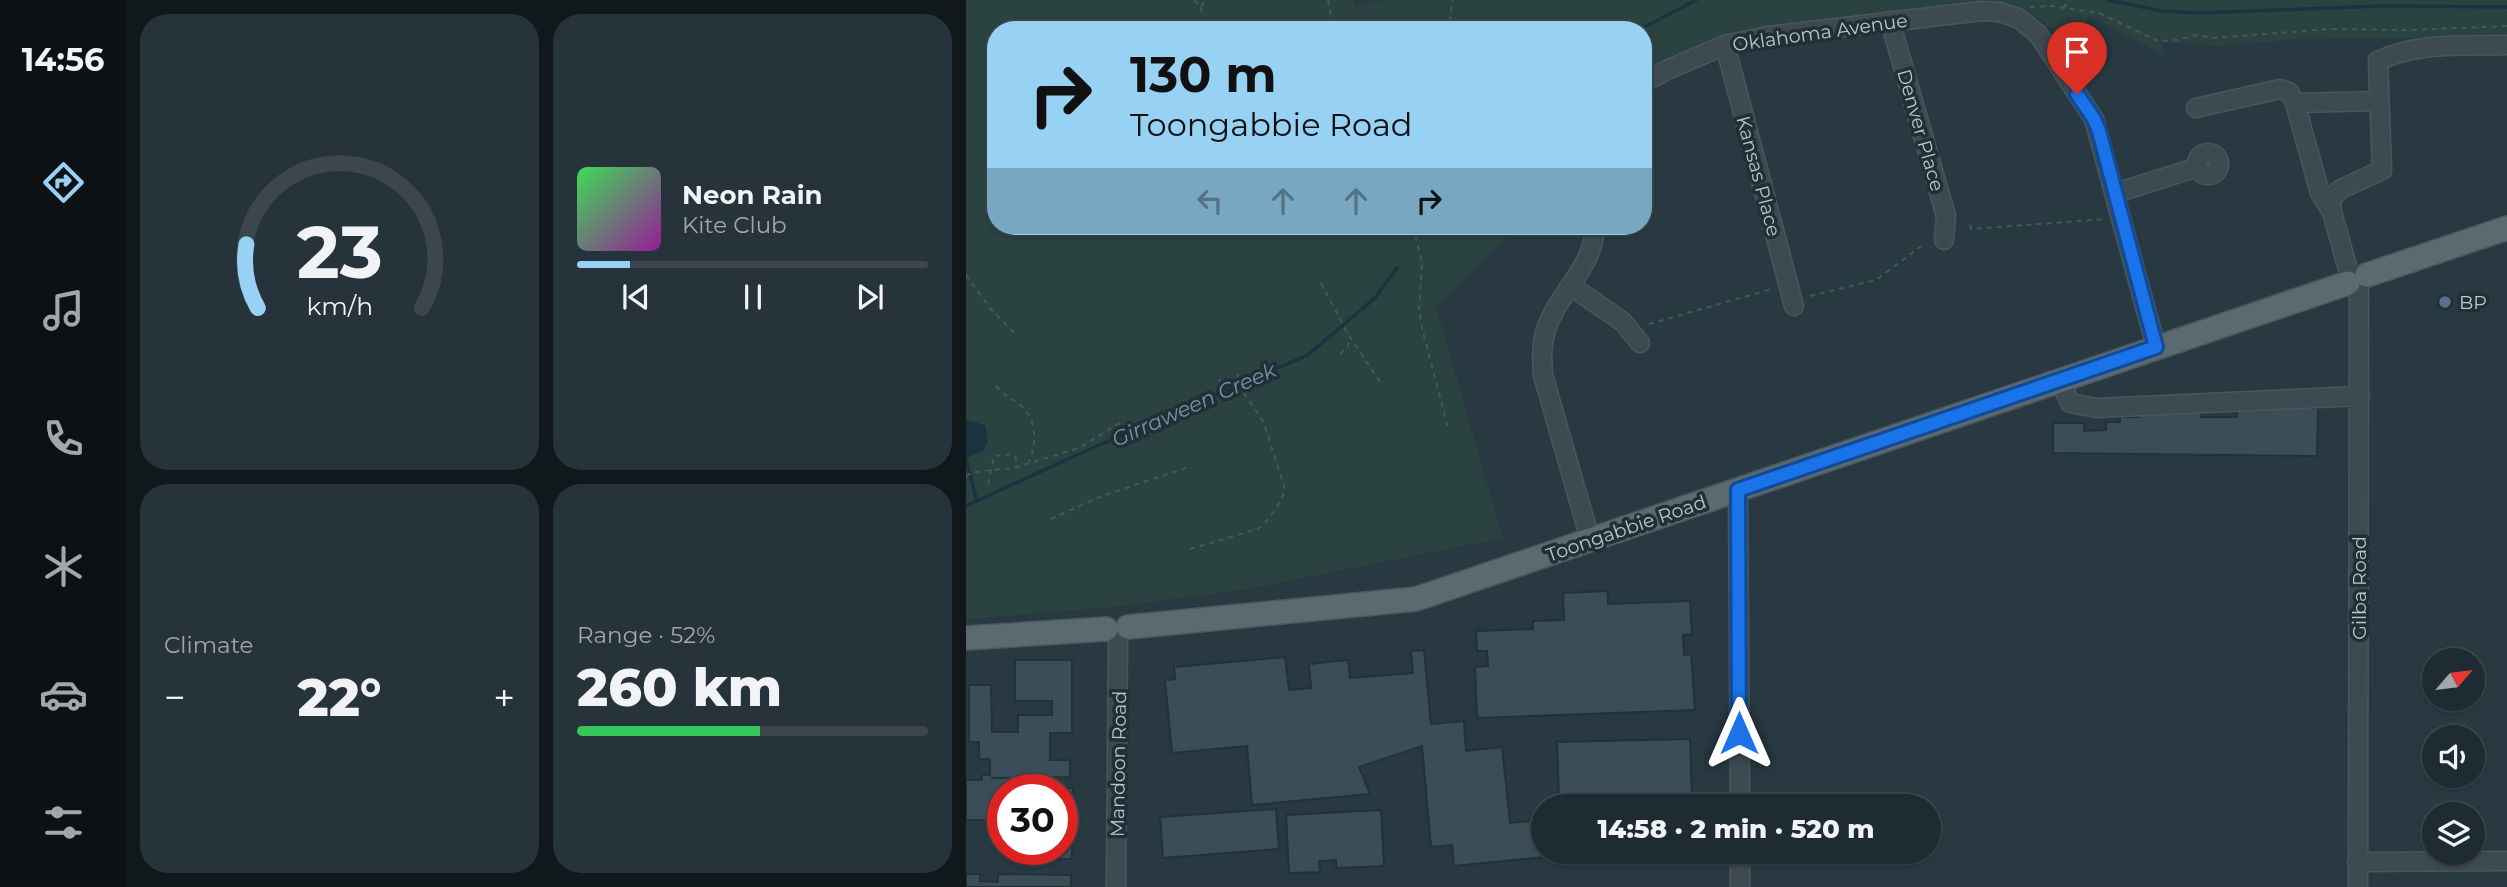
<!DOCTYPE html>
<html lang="en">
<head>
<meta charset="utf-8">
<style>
  body { margin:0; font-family:Montserrat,sans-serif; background:#26333a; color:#f1f3f6; height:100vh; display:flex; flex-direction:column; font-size:26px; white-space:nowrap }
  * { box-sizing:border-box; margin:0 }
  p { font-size:23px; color:#a1a7ac }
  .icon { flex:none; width:38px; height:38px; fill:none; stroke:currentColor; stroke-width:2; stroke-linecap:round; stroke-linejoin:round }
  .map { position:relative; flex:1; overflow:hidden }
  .sheet { display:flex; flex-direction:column; gap:14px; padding:14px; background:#10181c; width:840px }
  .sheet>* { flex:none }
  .top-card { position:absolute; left:21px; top:21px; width:665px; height:214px; border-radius:28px; box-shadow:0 2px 5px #0004,0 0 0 2px #3c474d; background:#97d1f3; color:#111; overflow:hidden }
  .needle { width:46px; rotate:62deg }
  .tools { position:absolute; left:1456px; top:648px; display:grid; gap:14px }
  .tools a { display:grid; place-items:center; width:63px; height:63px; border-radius:50%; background:#1e2b32; box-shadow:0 2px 5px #0004,0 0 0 2px #3c474d; font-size:35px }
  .speed { position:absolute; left:21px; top:774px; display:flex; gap:14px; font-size:35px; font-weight:700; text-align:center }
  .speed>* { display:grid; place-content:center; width:91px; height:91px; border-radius:50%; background:#1e2b32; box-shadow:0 2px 5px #0004,0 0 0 2px #3c474d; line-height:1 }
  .speed .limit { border:10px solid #d22; background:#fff; color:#111 }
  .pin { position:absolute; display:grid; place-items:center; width:60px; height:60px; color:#fff; margin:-72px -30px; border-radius:50% 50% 50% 0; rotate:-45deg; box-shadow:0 0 7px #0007 }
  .pin .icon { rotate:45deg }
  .me { position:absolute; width:77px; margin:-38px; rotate:0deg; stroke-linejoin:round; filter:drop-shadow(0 0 5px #0008) }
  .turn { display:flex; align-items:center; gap:24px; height:147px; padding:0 28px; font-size:32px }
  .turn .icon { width:91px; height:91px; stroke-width:2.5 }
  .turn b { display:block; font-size:49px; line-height:60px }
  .lanes { display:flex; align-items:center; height:66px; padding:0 28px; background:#0003; justify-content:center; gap:35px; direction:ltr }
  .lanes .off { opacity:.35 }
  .big { font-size:52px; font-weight:800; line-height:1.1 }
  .sheet .card { flex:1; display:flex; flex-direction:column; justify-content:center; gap:10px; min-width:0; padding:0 24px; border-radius:28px; background:#26333a }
  .sheet .dial { align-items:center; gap:0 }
  .dial svg { height:182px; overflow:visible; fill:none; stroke:#3c474d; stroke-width:7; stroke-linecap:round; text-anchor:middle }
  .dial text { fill:#f1f3f6; stroke:none }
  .song { display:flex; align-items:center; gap:21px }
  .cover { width:84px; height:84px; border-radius:10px; background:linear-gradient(135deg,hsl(130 70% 55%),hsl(300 70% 35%)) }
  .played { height:7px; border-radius:4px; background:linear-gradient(90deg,#97d1f3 15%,#3c474d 15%) }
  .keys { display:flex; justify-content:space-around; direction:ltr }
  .heat { display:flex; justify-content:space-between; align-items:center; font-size:38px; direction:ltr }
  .charge { height:10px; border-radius:5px; background:linear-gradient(90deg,#34c759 52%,#3c474d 0) }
  .sheet .tiles { flex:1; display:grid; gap:14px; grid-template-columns:repeat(2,1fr) }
  .trip { position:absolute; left:565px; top:794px; width:410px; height:70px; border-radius:35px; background:#1e2b32; box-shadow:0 2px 5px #0004,0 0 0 2px #3c474d; font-weight:800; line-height:70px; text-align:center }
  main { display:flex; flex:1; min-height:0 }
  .tabs { display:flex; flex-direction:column; width:126px; justify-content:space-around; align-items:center; background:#0c1114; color:#a1a7ac }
  .tabs .icon { width:49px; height:49px }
  .tabs .current { color:#97d1f3 }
  .tabs b { font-size:32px; color:#f1f3f6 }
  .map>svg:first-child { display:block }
</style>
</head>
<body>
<main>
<nav class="tabs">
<b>14:56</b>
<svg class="icon current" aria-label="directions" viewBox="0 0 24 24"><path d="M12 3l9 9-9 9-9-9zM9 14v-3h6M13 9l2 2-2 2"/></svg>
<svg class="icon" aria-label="music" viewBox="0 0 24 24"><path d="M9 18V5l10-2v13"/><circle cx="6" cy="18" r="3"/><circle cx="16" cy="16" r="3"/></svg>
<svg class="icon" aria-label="phone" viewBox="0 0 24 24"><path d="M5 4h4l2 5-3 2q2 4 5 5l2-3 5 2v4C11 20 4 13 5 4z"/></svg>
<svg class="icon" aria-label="climate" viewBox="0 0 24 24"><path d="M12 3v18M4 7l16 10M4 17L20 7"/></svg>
<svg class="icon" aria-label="car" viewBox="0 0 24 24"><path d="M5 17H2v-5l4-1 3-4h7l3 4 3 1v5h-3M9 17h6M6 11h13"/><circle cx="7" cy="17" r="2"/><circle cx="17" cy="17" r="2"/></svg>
<svg class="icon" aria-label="filters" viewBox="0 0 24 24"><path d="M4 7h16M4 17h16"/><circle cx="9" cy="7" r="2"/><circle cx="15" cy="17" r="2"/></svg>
</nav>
<section class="sheet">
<div class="tiles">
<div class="card dial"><svg viewBox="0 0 100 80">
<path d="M14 69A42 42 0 1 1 86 69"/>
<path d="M14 69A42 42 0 0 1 9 41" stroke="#97d1f3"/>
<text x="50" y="56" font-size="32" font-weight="700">23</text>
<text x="50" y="72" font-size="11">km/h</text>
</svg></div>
<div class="card">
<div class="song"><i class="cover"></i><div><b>Neon Rain</b><p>Kite Club</p></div></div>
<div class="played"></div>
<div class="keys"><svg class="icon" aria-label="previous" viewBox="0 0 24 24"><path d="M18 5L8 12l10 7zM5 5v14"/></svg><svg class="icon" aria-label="pause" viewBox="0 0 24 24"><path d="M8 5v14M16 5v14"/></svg><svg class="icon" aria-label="next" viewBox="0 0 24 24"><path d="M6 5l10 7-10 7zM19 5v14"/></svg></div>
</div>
<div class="card"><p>Climate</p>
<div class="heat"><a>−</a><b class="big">22°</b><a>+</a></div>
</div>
<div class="card"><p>Range · 52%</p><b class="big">260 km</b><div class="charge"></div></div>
</div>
</section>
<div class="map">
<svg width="1541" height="887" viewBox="0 0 1541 887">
  <rect width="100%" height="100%" fill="#283942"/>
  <!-- green -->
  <polygon fill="#2a4340" points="0,0 386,0 389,8 417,0 1541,0 1541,35 1450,38 1333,39 1255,46 1196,43 1199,56 1126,17 1097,35 1058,11 1022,2 755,35 677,74 677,30 30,30 30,226 553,226 470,307 537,538 282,589 147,607 0,619"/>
  <!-- water -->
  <polygon fill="#1b3340" points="0,420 19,425 22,442 17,451 0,458"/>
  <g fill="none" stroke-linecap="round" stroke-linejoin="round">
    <!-- stream -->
    <g stroke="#1b3340" stroke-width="3.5">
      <polyline points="1142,0 1196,11 1234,13 1416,6 1541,7"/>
      <polyline points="673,30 730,0"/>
      <polyline points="0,459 11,501"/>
      <polyline points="0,506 115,453 342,355 409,298 431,268"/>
    </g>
  </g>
  <!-- building -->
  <g fill="#3b4e57" stroke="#233139" stroke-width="2">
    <polygon points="1270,408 1352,408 1351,456 1087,453 1087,423 1118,423 1118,431 1140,430 1140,422 1154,422 1154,417 1173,417 1173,412 1235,412 1235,417 1271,417"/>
    <polygon points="642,591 642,604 724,601 726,634 717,635 718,655 725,654 729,710 511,718 509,667 522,666 521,651 511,651 510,631 567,629 567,621 598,620 597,593"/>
    <polygon points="458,650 465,724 498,721 500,751 536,747 544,823 578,820 578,852 629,852 488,866 486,845 465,847 456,746 393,767 404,794 286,805 281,746 206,753 199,680 209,679 208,667 319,657 323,690 345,688 343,664 382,660 384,678 447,673 445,651"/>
    <polygon points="49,660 106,660 106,733 84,733 84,760 104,760 104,777 25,778 83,778 83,788 107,788 107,813 96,813 96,789 37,789 37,820 0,820 0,780 16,780 16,775 24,775 24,759 13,759 13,742 3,742 3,685 25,685 26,732 52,732 52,715 86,715 86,701 49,701"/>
    <polygon points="724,739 726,797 593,800 591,742"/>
    <polygon points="310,809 313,849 197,858 194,817"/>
    <polygon points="415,810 418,866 370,868 370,860 353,861 354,872 323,873 320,815"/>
    <polygon points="96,823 106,823 106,859 60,859 60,849 96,849"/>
    <polygon points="0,874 14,874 14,881 32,882 32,874 105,875 105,887 0,887"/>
  </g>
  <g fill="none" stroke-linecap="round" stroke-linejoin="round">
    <!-- minor casing -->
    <g stroke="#49565e" stroke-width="21">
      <g id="minor">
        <polyline points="924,21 980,216 978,240"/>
        <polyline points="759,45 828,306"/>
        <polyline points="677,83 701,70 759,45 802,36 1016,11 1033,12 1052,18 1072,34 1128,119 1190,347"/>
        <polyline points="1329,103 1413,101"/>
        <polyline points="1230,108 1314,89 1323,92 1329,103 1354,193 1366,212"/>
        <circle cx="1242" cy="164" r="11"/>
        <polyline points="1150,193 1232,167"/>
        <path d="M1383 273 1366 212 1365 198 1375 189 1416 170 1412 61C1450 42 1499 46 1541 45"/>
        <polyline points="605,286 657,322 674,343"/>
        <polyline points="1094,380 1104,403 1131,408 1394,396"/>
        <polyline points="772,490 774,807"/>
        <path d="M624 539 577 375C576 360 575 345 580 330 592 292 628 268 629 226"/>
        <polyline points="774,852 774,887"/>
        <polyline points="1391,862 1541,861"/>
        <polyline points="150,887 152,641"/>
        <polyline points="1392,887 1393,290"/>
      </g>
    </g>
    <!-- major casing -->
    <g stroke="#49565e" stroke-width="26">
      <g id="major">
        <polyline points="1401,275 1541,228"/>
        <polyline points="162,627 450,599 1382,283"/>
        <polyline points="0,638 140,629"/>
      </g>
    </g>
    <!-- path -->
    <g stroke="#445a57" stroke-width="2" stroke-dasharray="5 5" stroke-linecap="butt">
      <polyline points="228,0 235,7 236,13"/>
      <polyline points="362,0 365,15 375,30"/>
      <polyline points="235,6 240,0"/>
      <polyline points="1064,7 1085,6 1133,13 1192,41 1212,40 1229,35 1248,38 1363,29 1445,30 1541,26"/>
      <polyline points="1097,8 1104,0"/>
      <polyline points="478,30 484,18 487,0"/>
      <polyline points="1004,225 1005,229 1140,219"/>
      <polyline points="447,226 456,263 453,309 456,328 482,428"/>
      <polyline points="0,275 24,308 50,335"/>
      <polyline points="355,283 382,334 414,382"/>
      <polyline points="844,296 910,280 958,244"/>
      <polyline points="683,324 806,289"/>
      <polyline points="374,354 381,348 384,339"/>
      <polyline points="253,379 263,402"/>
      <path d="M30 386C37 394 44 398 53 404 71 417 71 444 63 462"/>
      <polyline points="0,476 8,472 47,468 100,452 115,447 157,421"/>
      <polyline points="22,484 28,456 46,454 50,458 50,466"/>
      <polyline points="85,519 136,496 223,467"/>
      <path d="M224 549 292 529C303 520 315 503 319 489L297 421 277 392 271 374"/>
    </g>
    <!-- minor -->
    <use href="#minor" stroke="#3d4a51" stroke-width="18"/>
    <!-- major -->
    <use href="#major" stroke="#5b6a71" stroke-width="23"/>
  </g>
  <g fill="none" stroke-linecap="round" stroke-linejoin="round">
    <!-- route casing -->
    <g stroke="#114b97" stroke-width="18">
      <polyline id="route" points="773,733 772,490 1190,347 1133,131 1128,119 1111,94"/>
    </g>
    <!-- route -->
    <use href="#route" stroke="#1a73e8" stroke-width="12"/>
  </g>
  <!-- markers -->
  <circle fill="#5c6f8a" stroke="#212f37" stroke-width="2.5" cx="1479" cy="302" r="7"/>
  <g text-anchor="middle" stroke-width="7" stroke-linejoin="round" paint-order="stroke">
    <!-- street labels -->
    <g font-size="19" fill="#bac5cb" stroke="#212f37">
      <text transform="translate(854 32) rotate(-8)" y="7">Oklahoma Avenue</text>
      <text transform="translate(955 130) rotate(74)" y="7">Denver Place</text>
      <text transform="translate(793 176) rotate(75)" y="7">Kansas Place</text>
      <text transform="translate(660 528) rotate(-19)" y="7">Toongabbie Road</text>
      <text transform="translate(1393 588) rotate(-90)" y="7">Gilba Road</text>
      <text transform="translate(152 764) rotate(-89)" y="7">Mandoon Road</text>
    </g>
    <!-- poi labels -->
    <g font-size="19" fill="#bac5cb" stroke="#212f37" text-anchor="start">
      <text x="1493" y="309">BP</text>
    </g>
    <!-- water labels -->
    <g font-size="21" font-style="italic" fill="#7597a8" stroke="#212f37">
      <text transform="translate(228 405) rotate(-24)" y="7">Girraween Creek</text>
    </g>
  </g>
</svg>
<div class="tools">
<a><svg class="needle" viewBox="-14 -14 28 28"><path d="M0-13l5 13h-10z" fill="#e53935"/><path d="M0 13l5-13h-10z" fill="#a1a7ac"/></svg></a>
<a><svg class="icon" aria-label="sound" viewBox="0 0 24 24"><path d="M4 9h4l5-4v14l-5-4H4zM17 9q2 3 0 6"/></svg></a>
<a><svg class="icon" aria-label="layers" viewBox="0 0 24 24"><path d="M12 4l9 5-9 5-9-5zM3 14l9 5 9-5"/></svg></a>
</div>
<div class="speed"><div class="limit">30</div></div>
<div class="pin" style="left:1111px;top:94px;background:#d93025"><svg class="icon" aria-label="arrive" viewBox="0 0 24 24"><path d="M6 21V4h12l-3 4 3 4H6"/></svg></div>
<svg class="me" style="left:773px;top:733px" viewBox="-20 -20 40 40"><path d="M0-17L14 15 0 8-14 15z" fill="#1a73e8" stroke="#fff" stroke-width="4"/></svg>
<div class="trip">14:58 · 2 min · 520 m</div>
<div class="top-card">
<div class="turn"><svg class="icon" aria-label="right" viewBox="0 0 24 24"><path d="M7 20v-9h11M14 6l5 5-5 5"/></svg><div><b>130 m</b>Toongabbie Road</div></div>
<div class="lanes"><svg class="icon off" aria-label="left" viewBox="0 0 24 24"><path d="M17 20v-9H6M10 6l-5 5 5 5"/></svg><svg class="icon off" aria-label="ahead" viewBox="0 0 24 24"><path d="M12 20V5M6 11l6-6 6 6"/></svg><svg class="icon off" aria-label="ahead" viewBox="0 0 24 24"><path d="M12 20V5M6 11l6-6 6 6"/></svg><svg class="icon" aria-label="right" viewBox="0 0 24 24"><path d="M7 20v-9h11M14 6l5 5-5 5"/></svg></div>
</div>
</div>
</main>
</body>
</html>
